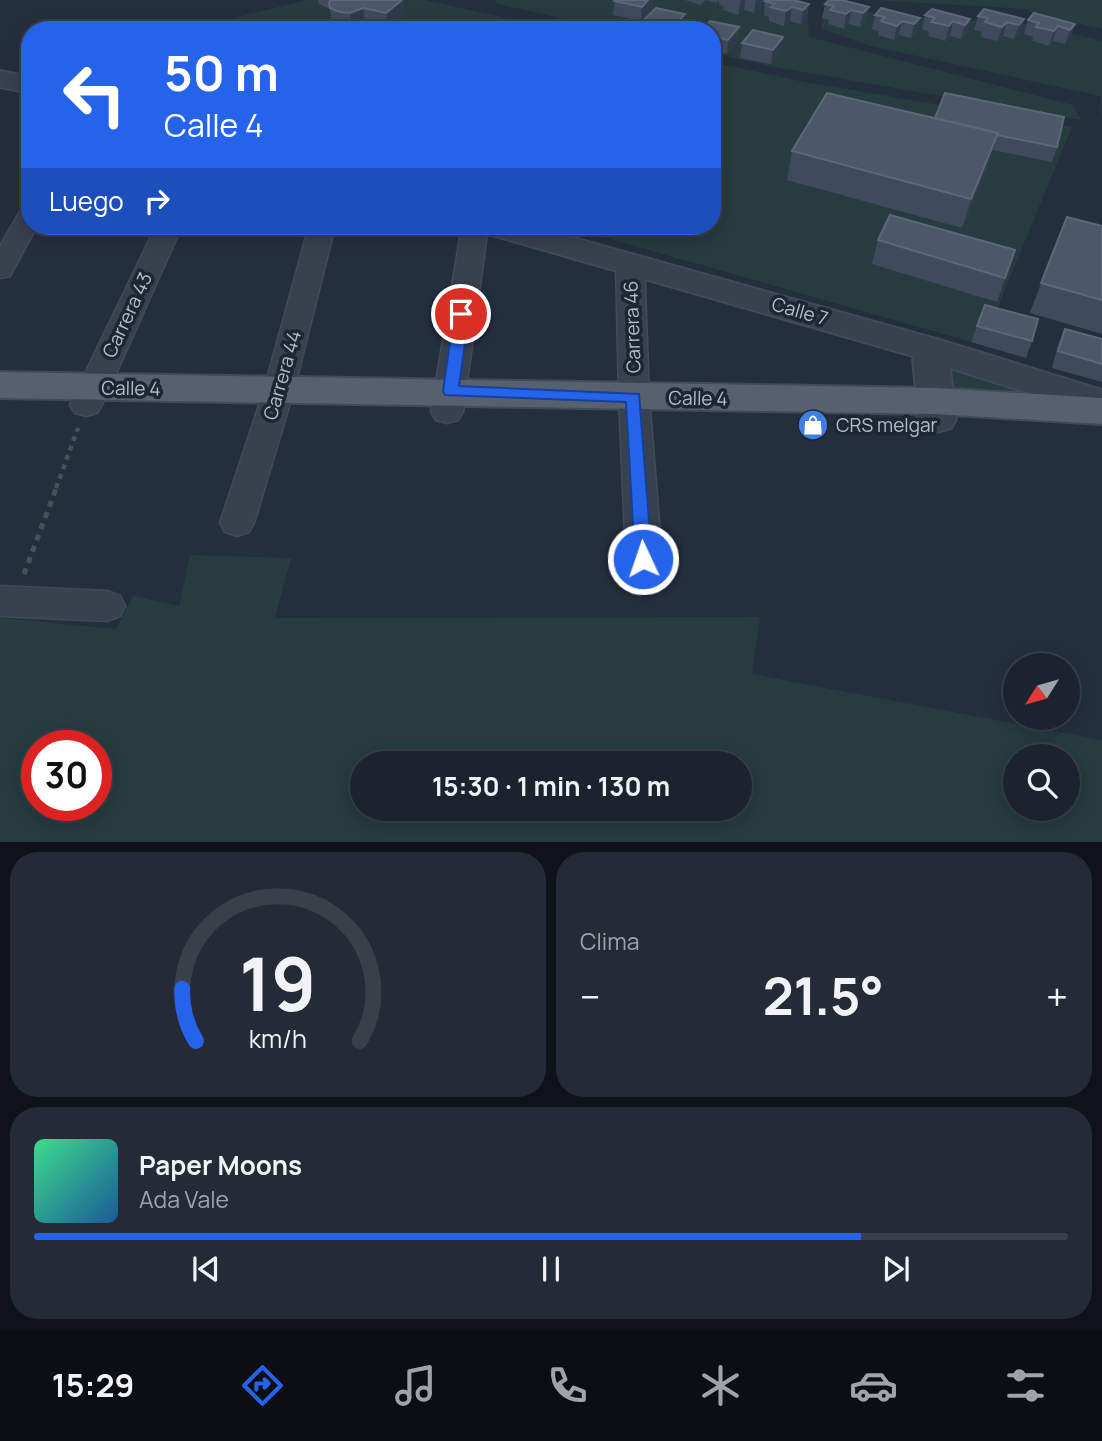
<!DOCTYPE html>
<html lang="es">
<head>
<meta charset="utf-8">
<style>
  body { margin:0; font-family:Manrope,sans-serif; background:#242b36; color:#f1f3f6; height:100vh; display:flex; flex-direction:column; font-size:26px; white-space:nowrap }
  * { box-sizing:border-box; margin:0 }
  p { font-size:23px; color:#a0a4aa }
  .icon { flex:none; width:38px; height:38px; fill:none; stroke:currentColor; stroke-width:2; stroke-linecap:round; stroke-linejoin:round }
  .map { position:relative; height:842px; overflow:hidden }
  .side { display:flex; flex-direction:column; gap:10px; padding:10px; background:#0f1319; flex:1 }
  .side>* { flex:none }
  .hud { position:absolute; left:21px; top:21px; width:700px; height:214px; border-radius:28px; box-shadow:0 4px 18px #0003,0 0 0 2px #39404a; background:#2563eb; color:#fff; overflow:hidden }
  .needle { width:46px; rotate:233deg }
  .tools { position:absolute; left:1003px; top:653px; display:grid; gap:14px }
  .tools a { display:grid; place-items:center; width:77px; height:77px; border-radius:50%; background:#1b232e; box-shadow:0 4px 18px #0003,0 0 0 2px #39404a; font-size:35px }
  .speed { position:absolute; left:21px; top:730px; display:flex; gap:14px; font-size:35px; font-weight:700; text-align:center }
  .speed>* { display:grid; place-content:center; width:91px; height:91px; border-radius:50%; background:#1b232e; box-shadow:0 4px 18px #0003,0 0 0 2px #39404a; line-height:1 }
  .speed .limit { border:10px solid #d22; background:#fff; color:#111 }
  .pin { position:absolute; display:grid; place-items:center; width:60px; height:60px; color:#fff; margin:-30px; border:4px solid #fff; border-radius:50%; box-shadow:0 2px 7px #0007 }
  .me { position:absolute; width:77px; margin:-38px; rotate:357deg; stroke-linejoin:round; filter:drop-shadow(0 0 5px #0008) }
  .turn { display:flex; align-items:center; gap:24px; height:147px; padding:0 28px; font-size:32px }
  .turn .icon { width:91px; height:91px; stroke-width:2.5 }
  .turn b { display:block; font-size:49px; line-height:60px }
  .then { display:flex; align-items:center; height:66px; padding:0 28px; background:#0003; gap:14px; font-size:26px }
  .big { font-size:52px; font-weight:700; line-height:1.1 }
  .side .card { flex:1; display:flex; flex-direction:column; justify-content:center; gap:10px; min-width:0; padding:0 24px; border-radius:28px; background:#242b36 }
  .side .dial { align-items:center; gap:0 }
  .dial svg { height:182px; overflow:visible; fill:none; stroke:#39404a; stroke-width:7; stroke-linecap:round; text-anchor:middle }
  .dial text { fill:#f1f3f6; stroke:none }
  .song { display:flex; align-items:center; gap:21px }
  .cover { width:84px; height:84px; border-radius:10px; background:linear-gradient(135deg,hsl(150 70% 55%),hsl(210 70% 35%)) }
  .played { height:7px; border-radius:4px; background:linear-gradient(90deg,#2563eb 80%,#39404a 80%) }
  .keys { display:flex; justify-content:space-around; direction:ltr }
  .heat { display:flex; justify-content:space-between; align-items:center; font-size:38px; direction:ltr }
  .side .tiles { flex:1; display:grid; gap:10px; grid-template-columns:1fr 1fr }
  .card:last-child { grid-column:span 2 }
  .trip { position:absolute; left:350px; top:751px; width:402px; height:70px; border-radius:35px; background:#1b232e; box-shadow:0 4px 18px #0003,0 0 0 2px #39404a; font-weight:700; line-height:70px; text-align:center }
  .dock { display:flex; height:112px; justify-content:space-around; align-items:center; background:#0b0e12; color:#a0a4aa }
  .dock .icon { width:49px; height:49px }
  .dock .selected { color:#2563eb }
  .dock b { font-size:32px; color:#f1f3f6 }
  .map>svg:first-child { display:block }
</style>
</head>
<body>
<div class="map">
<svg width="1102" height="843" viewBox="0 0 1102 843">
  <rect width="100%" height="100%" fill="#242f3e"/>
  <!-- green -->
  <g fill="#263c3f" fill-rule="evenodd">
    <polygon points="307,0 425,0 560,30 185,30"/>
    <polygon points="494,0 783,0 808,14 809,37 1073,105 1081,120 779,68 712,53 712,30 610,30 499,4"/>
    <polygon points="871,0 1102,0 1102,29 1034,14 1025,9"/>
    <polygon points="865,9 877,15 1030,24 1102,41 1102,122 1100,96 871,46 822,29 822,18 829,11"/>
    <polygon points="712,62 804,82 1072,127 991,324 971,342 565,226 712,226"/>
    <polygon points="946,367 1041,395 948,398"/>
    <path d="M190 555 291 558 275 618 760 617 752 674 1102 740V842H0V618L116 629 133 596 179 606ZM37 746H96V805H37ZM1015 756H1068V808H1015ZM362 763H740V808H362Z"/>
  </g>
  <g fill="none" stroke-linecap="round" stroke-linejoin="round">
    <!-- minor casing -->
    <g stroke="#414a57" stroke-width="3">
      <g id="minor">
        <polygon points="30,207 30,226 37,226 10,276 0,278 0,246 21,210"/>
        <polygon points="156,226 182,226 102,405 97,413 86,416 75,413 70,405"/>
        <polygon points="309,226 335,226 294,390 254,523 249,532 237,536 225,532 220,523 264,390"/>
        <polygon points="462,226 488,226 463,412 458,420 447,423 436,420 431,412"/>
        <polygon points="630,254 640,256 644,262 649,397 662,559 656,569 644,573 632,569 626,559 619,397 616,262 620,256"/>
        <polygon points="0,586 107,591 120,596 125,606 120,616 107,621 0,616"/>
      </g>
    </g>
    <!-- tertiary casing -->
    <g stroke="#414a57" stroke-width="4">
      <g id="tertiary">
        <polygon points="0,71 30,77 30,93 0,87"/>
        <polygon points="480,226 531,226 943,341 1102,390 1102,416 950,368 956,419 951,428 937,432 923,428 918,419 913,356 485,233"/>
      </g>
    </g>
    <!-- primary casing -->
    <g stroke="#414a57" stroke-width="4">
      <polygon id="primary" points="0,372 935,388 1102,398 1102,424 935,414 0,398"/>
    </g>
    <!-- path-far1 -->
    <polyline stroke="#3f5557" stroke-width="4.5" stroke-dasharray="5 5" stroke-linecap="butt" points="56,488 78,428"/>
    <!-- path -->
    <polyline stroke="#3f5557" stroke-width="5" stroke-dasharray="6 6" stroke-linecap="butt" points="24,574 57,486"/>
    <!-- minor -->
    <use href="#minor" fill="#38414e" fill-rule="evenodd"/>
    <!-- tertiary -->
    <use href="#tertiary" fill="#38414e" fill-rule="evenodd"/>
    <!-- primary -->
    <use href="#primary" fill="#56606e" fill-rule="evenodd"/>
  </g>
  <!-- wall -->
  <g fill="#3f4b5c">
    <polygon points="318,0 403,0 404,14 388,28 365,22 352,27 341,26 332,22 330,9 319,4"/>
    <polygon points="615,0 653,0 652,9 641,21 613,15"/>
    <polygon points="685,0 762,0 761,8 754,13 744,10 738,15 723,10 724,6 719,4 719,1 716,3 706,0 700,5"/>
    <polygon points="765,1 809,4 807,18 801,24 790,21 784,26 769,21 769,17 764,15"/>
    <polygon points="825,4 869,7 866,21 860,27 849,24 844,29 828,24 829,20 822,18"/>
    <polygon points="685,14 684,28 683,30 644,30 644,20"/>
    <polygon points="875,15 920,18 916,32 911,38 899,35 894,40 878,35 879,31 872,29"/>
    <polygon points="925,15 970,19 967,33 961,39 950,36 945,41 928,36 929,32 922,29"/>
    <polygon points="978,16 1024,19 1019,33 1014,39 1003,36 998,41 981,37 982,32 974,30"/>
    <polygon points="1028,20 1075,24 1070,38 1065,44 1053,41 1049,46 1032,41 1033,37 1024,34"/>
    <polygon points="739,27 738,41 727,54 712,51 712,30"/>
    <polygon points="783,37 781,51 771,64 740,58 742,43"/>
    <polygon points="827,93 1057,147 1052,162 993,150 990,161 962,228 787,180 792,151"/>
    <polygon points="1102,226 1102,334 1030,313 1041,283"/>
    <polygon points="878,240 1015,250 997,302 872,264"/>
    <polygon points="977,326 1032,341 1026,358 971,342"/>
    <polygon points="1065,329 1102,339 1102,382 1052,368 1058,345"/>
  </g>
  <!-- shaded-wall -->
  <g fill="#2f3b4b">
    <polygon points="403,0 404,14 388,28 386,13"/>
    <polygon points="648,0 653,0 652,9 641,21 642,7"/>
    <polygon points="741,0 745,0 744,10 738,15"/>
    <polygon points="756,0 762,0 761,8 754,13"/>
    <polygon points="809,4 807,18 801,24 803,10"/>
    <polygon points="792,7 790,21 784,26 786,11"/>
    <polygon points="869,7 866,21 860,27 863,13"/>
    <polygon points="363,8 365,22 352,27 350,13"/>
    <polygon points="851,10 849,24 844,29 846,14"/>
    <polygon points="685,14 684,28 683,30 673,30 673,27"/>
    <polygon points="920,18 916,32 911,38 914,24"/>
    <polygon points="970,19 967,33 961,39 965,25"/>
    <polygon points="1024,19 1019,33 1014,39 1019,25"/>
    <polygon points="902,21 899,35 894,40 897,26"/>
    <polygon points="953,21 950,36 945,41 949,26"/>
    <polygon points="1007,22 1003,36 998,41 1002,27"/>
    <polygon points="1075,24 1070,38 1065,44 1070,30"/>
    <polygon points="1058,26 1053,41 1049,46 1054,31"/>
    <polygon points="739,27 738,41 727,54 728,40"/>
    <polygon points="783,37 781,51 771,64 773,50"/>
    <polygon points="998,133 990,161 962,228 971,199"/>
  </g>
  <!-- building -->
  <g fill="#4b5868" stroke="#5c6777" stroke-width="2">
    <polygon points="331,0 402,0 386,13 363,8 350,13 340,12 330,8 329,3"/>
    <polygon points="615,0 648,0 642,7 614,1"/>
    <polygon points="767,0 793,0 809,4 803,10 792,7 786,11 771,7 775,4 765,1"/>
    <polygon points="829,0 842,0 869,7 863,13 851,10 846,14 830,10 834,6 825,4"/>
    <polygon points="656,8 685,14 673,27 644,20"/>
    <polygon points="881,8 920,18 914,24 902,21 897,26 881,21 885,17 875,15"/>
    <polygon points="932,9 970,19 965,25 953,21 949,26 931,22 935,18 925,15"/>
    <polygon points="984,9 1024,19 1019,25 1007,22 1002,27 985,22 988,18 978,16"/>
    <polygon points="1034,13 1075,24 1070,30 1058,26 1054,31 1036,27 1039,23 1028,20"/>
    <polygon points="710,21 739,27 728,40 712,36 712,30 701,30"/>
    <polygon points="502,22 529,29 489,30"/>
    <polygon points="753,30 783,37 773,50 742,43"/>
    <polygon points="827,93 998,133 971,199 792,151"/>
    <polygon points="945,93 1064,117 1057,147 997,135 998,133 935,118"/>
    <polygon points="890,215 1015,250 1005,278 878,240"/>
    <polygon points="1067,217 1102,226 1102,300 1041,283"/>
    <polygon points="985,305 1038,319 1032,341 977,326"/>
    <polygon points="1065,329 1102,339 1102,364 1058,351"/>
  </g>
  <!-- route -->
  <polygon fill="#2563eb" stroke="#184099" stroke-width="2" points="461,309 469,314 459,386 639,394 652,559 650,564 637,564 635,559 626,402 445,395 443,391 454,314"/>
  <!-- icons -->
  <defs>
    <g id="shop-disc" transform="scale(1.575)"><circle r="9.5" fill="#3f7fe0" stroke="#1d2633"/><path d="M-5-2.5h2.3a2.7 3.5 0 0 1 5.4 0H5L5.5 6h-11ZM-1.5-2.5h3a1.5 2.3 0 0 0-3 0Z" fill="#fff"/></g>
  </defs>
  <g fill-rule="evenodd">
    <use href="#shop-disc" x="813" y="425"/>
  </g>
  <g text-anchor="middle" stroke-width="7" stroke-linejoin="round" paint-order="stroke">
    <!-- street labels -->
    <g font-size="19" fill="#b4bcc9" stroke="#1d2633">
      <text transform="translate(800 311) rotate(16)" y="7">Calle 7</text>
      <text transform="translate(127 315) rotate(-65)" y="7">Carrera 43</text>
      <text transform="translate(632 327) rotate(-92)" y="7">Carrera 46</text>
      <text transform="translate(282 375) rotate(-74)" y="7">Carrera 44</text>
      <text transform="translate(131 388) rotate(1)" y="7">Calle 4</text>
      <text transform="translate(698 398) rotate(1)" y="7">Calle 4</text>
    </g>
    <!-- poi labels -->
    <g font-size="19" fill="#b4bcc9" stroke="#1d2633" text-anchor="start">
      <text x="836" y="432">CRS melgar</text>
    </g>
  </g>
</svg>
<div class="tools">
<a><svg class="needle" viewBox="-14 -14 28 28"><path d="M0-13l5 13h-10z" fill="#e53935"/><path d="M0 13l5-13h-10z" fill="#a0a4aa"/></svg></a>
<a><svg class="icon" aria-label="search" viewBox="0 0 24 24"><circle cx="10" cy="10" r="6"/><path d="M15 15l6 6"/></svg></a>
</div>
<div class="speed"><div class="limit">30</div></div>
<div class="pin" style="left:461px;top:314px;background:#d93025"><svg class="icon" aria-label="arrive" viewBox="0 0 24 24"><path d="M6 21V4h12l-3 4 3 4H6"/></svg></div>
<svg class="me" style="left:643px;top:559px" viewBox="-20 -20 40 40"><circle r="17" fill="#2563eb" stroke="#fff" stroke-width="3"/><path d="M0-11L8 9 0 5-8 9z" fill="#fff"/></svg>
<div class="trip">15:30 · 1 min · 130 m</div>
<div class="hud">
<div class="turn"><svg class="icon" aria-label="left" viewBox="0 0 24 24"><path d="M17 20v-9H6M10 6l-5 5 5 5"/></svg><div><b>50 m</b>Calle 4</div></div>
<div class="then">Luego<svg class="icon" aria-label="right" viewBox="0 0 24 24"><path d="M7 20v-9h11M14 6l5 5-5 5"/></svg></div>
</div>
</div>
<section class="side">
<div class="tiles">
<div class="card dial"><svg viewBox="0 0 100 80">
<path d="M14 69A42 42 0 1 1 86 69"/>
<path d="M14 69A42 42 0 0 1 8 46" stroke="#2563eb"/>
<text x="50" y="56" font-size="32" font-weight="700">19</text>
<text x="50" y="72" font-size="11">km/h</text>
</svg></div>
<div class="card"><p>Clima</p>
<div class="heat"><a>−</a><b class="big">21.5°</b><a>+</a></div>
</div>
<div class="card">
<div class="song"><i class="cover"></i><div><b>Paper Moons</b><p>Ada Vale</p></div></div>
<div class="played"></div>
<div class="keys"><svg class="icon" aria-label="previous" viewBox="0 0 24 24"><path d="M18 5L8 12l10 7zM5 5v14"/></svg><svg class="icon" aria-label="pause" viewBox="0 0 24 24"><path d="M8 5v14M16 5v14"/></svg><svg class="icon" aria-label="next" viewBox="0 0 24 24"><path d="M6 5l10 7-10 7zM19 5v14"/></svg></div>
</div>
</div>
</section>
<nav class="dock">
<b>15:29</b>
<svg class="icon selected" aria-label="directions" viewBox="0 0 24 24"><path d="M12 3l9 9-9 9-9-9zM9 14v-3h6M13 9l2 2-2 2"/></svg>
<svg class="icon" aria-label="music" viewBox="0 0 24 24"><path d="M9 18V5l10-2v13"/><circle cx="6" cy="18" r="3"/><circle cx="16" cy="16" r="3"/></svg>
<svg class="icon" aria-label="phone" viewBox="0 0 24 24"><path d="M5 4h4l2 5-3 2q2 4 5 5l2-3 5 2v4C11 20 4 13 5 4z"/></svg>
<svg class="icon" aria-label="climate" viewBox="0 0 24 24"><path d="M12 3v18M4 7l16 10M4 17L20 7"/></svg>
<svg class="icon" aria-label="car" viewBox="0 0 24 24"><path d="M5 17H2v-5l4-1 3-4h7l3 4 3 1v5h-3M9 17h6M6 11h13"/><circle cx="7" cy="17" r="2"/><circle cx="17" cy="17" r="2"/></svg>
<svg class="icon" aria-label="filters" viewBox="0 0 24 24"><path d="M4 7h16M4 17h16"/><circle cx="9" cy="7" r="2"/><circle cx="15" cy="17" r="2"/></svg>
</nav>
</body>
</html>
